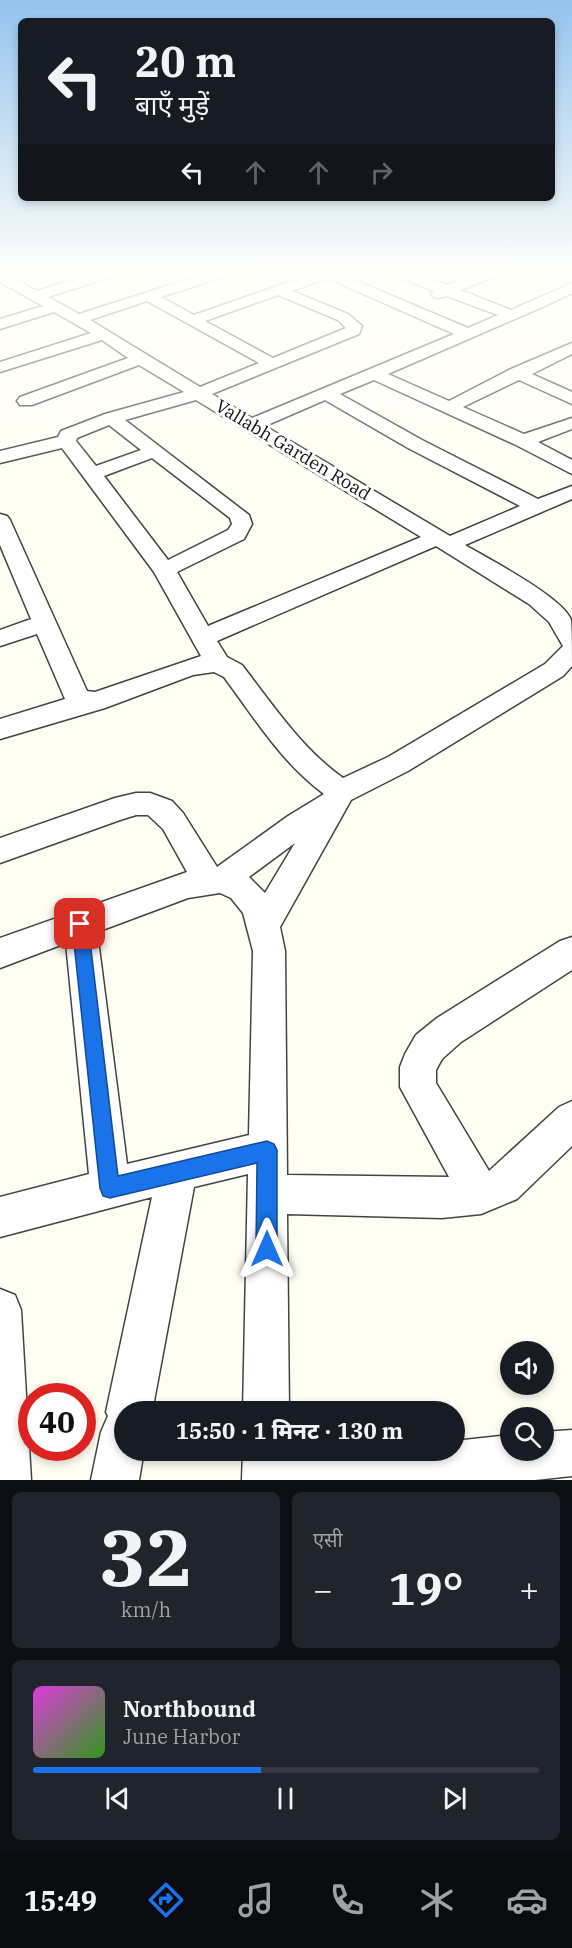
<!DOCTYPE html>
<html lang="hi">
<head>
<meta charset="utf-8">
<style>
  body { margin:0; font-family:"IBM Plex Serif","Noto Sans Devanagari",serif; background:#20242c; color:#f1f3f6; height:100vh; display:flex; flex-direction:column; font-size:22px; white-space:nowrap }
  * { box-sizing:border-box; margin:0 }
  p { font-size:20px; color:#9ea1a6 }
  .icon { flex:none; width:33px; height:33px; fill:none; stroke:currentColor; stroke-width:2; stroke-linecap:round; stroke-linejoin:round }
  .map { position:relative; height:1480px; overflow:hidden }
  .details { display:flex; flex-direction:column; gap:12px; padding:12px; background:#0d0f14; flex:1 }
  .details>* { flex:none }
  .banner { position:absolute; left:18px; top:18px; width:537px; height:183px; border-radius:9px; box-shadow:0 3px 9px #0003; background:#171b24; color:#f1f3f6; overflow:hidden }
  .buttons { position:absolute; left:500px; top:1341px; display:grid; gap:12px }
  .buttons a { display:grid; place-items:center; width:54px; height:54px; border-radius:50%; background:#171b24; box-shadow:0 3px 9px #0003; font-size:30px }
  .speed { position:absolute; left:18px; top:1383px; display:flex; gap:12px; font-size:30px; font-weight:700; text-align:center }
  .speed>* { display:grid; place-content:center; width:78px; height:78px; border-radius:50%; background:#171b24; box-shadow:0 3px 9px #0003; line-height:1 }
  .speed .limit { border:9px solid #d22; background:#fff; color:#111 }
  .pin { position:absolute; display:grid; place-items:center; width:51px; height:51px; color:#fff; margin:-26px; border-radius:12px; box-shadow:0 3px 9px #0006 }
  .me { position:absolute; width:66px; margin:-33px; rotate:0deg; stroke-linejoin:round; filter:drop-shadow(0 0 4px #0008) }
  .turn { display:flex; align-items:center; gap:21px; height:126px; padding:0 18px; font-size:27px }
  .turn .icon { width:78px; height:78px; stroke-width:2.5 }
  .turn b { display:block; font-size:42px; line-height:51px }
  .lanes { display:flex; align-items:center; height:57px; padding:0 18px; background:#0003; justify-content:center; gap:30px; direction:ltr }
  .lanes .off { opacity:.35 }
  .big { font-size:45px; font-weight:800; line-height:1.1 }
  .details .tile { flex:1; display:flex; flex-direction:column; justify-content:center; gap:9px; min-width:0; padding:0 21px; border-radius:9px; background:#20242c }
  .details .dial { align-items:center; gap:0 }
  .dial b { font-size:78px; line-height:1 }
  .song { display:flex; align-items:center; gap:18px }
  .cover { width:72px; height:72px; border-radius:9px; background:linear-gradient(135deg,hsl(300 70% 55%),hsl(110 70% 35%)) }
  .played { height:6px; border-radius:3px; background:linear-gradient(90deg,#1a73e8 45%,#363941 45%) }
  .keys { display:flex; justify-content:space-around; direction:ltr }
  .heat { display:flex; justify-content:space-between; align-items:center; font-size:33px; direction:ltr }
  .details .tiles { flex:1; display:grid; gap:12px; grid-template-columns:1fr 1fr }
  .tile:last-child { grid-column:span 2 }
  .trip { position:absolute; left:114px; top:1401px; width:351px; height:60px; border-radius:30px; background:#171b24; box-shadow:0 3px 9px #0003; font-weight:800; line-height:60px; text-align:center }
  .dock { display:flex; height:96px; justify-content:space-around; align-items:center; background:#090b0e; color:#9ea1a6 }
  .dock .icon { width:42px; height:42px }
  .dock .current { color:#1a73e8 }
  .dock b { font-size:27px; color:#f1f3f6 }
  .map>svg:first-child { display:block }
</style>
</head>
<body>
<div class="map">
<svg width="572" height="1480" viewBox="0 0 572 1480">
  <rect width="100%" height="100%" fill="#fffef3"/>
  <g fill="none" stroke-linecap="round" stroke-linejoin="round">
    <!-- minor casing -->
    <g stroke="#434343" stroke-width="3">
      <g id="minor">
        <path d="M0 274H6L37 291 91 274H112L110 277 48 297 79 314 204 274H225L223 277 161 297 194 315 312 274H340L468 328 498 315 447 296 438 298 433 297 431 294 434 291 398 277 396 274H415L447 285 477 274H496L494 277 460 290 511 310 572 283V293L547 305 388 374 449 401 511 369 572 343V354L532 374 572 392V404L519 380 463 407 524 434 572 418V429L538 442 572 460V474L516 445 374 380 340 394 422 440 538 499 572 486V499L465 545C487 558 564 598 571 620 572 632 572 653 572 666L563 676 408 771 351 800 280 927 285 951 287 1175 449 1177 400 1087V1067L405 1054 416 1035 437 1018 560 941 572 937V970L461 1042 442 1059 436 1070V1083L489 1171 559 1107 572 1101V1146L517 1199 481 1214 442 1218 287 1214 289 1412H243L248 1174 194 1187 152 1412H124V1450H144L139 1480H91L101 1432 108 1416 106 1412 152 1197 0 1237V1197L89 1174 66 943 0 968V938L187 872 163 829 148 815H136L120 820 0 863V838L115 798 136 793H150L172 801 183 813 217 867 288 816 324 794C281 762 256 720 224 677L214 672 193 675 105 708 0 739V719L65 699 37 634 0 646V630L31 619 0 545V514L7 516 10 520 87 691 95 692 201 656 154 572 62 448 0 463V451L58 437 61 431 105 414 184 392 139 365 32 405H20L17 401 20 397 128 358 102 340 0 372V362L91 333 54 312 0 329V319L43 306 0 282ZM327 278 454 334 252 418 212 394 359 334 362 326 348 314 292 291ZM278 295 338 320 346 328 273 358 205 321ZM147 301 259 363 200 387 90 320ZM196 400 421 537 208 626 177 572 244 539 252 524 249 515 125 420ZM325 400 408 448 520 506 450 536 265 426ZM109 425 141 450 96 466 76 441 77 438ZM152 458 230 518 232 524 228 530 168 560 104 476ZM436 546 529 604 549 622 563 646 545 664 388 757 343 778C301 748 273 705 242 665L227 657 217 641ZM295 843 265 893 249 877ZM220 893 231 898 243 913 253 951 249 1135 127 1164 97 932 188 898Z"/>
        <polygon points="0,1289 15,1295 21,1310 31,1480 0,1480"/>
        <polygon points="572,1430 572,1476 535,1480 242,1480 243,1450 289,1450 289,1456 350,1450 454,1450 454,1441 510,1435 510,1450 543,1450 543,1432"/>
      </g>
    </g>
    <!-- minor -->
    <use href="#minor" fill="#fff" fill-rule="evenodd"/>
  </g>
  <!-- sky -->
  <linearGradient id="sky" x2="0" y2="1"><stop stop-color="#94c3ee"/><stop offset="0.57" stop-color="#fffffa"/><stop offset="1" stop-color="#fffffa" stop-opacity="0"/></linearGradient>
  <rect width="572" height="481" fill="url(#sky)"/>
  <!-- route -->
  <polygon fill="#1a73e8" stroke="#114b97" stroke-width="1.5" points="80,917 86,919 88,924 118,1176 267,1141 274,1144 277,1150 277,1249 274,1256 267,1259 259,1256 256,1249 257,1163 110,1198 103,1196 100,1188 72,924 74,919"/>
  <g text-anchor="middle" stroke-width="6" stroke-linejoin="round" paint-order="stroke">
    <!-- far-street labels -->
    <g font-size="18" fill="#101010" stroke="#fff">
      <text transform="translate(293 450) rotate(31)" y="6">Vallabh Garden Road</text>
    </g>
  </g>
</svg>
<div class="buttons">
<a><svg class="icon" aria-label="sound" viewBox="0 0 24 24"><path d="M4 9h4l5-4v14l-5-4H4zM17 9q2 3 0 6"/></svg></a>
<a><svg class="icon" aria-label="search" viewBox="0 0 24 24"><circle cx="10" cy="10" r="6"/><path d="M15 15l6 6"/></svg></a>
</div>
<div class="speed"><div class="limit">40</div></div>
<div class="pin" style="left:80px;top:924px;background:#d93025"><svg class="icon" aria-label="arrive" viewBox="0 0 24 24"><path d="M6 21V4h12l-3 4 3 4H6"/></svg></div>
<svg class="me" style="left:267px;top:1249px" viewBox="-20 -20 40 40"><path d="M0-17L14 15 0 8-14 15z" fill="#1a73e8" stroke="#fff" stroke-width="4"/></svg>
<div class="trip">15:50 · 1 मिनट · 130 m</div>
<div class="banner">
<div class="turn"><svg class="icon" aria-label="left" viewBox="0 0 24 24"><path d="M17 20v-9H6M10 6l-5 5 5 5"/></svg><div><b>20 m</b>बाएँ मुड़ें</div></div>
<div class="lanes"><svg class="icon" aria-label="left" viewBox="0 0 24 24"><path d="M17 20v-9H6M10 6l-5 5 5 5"/></svg><svg class="icon off" aria-label="ahead" viewBox="0 0 24 24"><path d="M12 20V5M6 11l6-6 6 6"/></svg><svg class="icon off" aria-label="ahead" viewBox="0 0 24 24"><path d="M12 20V5M6 11l6-6 6 6"/></svg><svg class="icon off" aria-label="right" viewBox="0 0 24 24"><path d="M7 20v-9h11M14 6l5 5-5 5"/></svg></div>
</div>
</div>
<section class="details">
<div class="tiles">
<div class="tile dial"><b>32</b><p>km/h</p></div>
<div class="tile"><p>एसी</p>
<div class="heat"><a>−</a><b class="big">19°</b><a>+</a></div>
</div>
<div class="tile">
<div class="song"><i class="cover"></i><div><b>Northbound</b><p>June Harbor</p></div></div>
<div class="played"></div>
<div class="keys"><svg class="icon" aria-label="previous" viewBox="0 0 24 24"><path d="M18 5L8 12l10 7zM5 5v14"/></svg><svg class="icon" aria-label="pause" viewBox="0 0 24 24"><path d="M8 5v14M16 5v14"/></svg><svg class="icon" aria-label="next" viewBox="0 0 24 24"><path d="M6 5l10 7-10 7zM19 5v14"/></svg></div>
</div>
</div>
</section>
<nav class="dock">
<b>15:49</b>
<svg class="icon current" aria-label="directions" viewBox="0 0 24 24"><path d="M12 3l9 9-9 9-9-9zM9 14v-3h6M13 9l2 2-2 2"/></svg>
<svg class="icon" aria-label="music" viewBox="0 0 24 24"><path d="M9 18V5l10-2v13"/><circle cx="6" cy="18" r="3"/><circle cx="16" cy="16" r="3"/></svg>
<svg class="icon" aria-label="phone" viewBox="0 0 24 24"><path d="M5 4h4l2 5-3 2q2 4 5 5l2-3 5 2v4C11 20 4 13 5 4z"/></svg>
<svg class="icon" aria-label="climate" viewBox="0 0 24 24"><path d="M12 3v18M4 7l16 10M4 17L20 7"/></svg>
<svg class="icon" aria-label="car" viewBox="0 0 24 24"><path d="M5 17H2v-5l4-1 3-4h7l3 4 3 1v5h-3M9 17h6M6 11h13"/><circle cx="7" cy="17" r="2"/><circle cx="17" cy="17" r="2"/></svg>
</nav>
</body>
</html>
